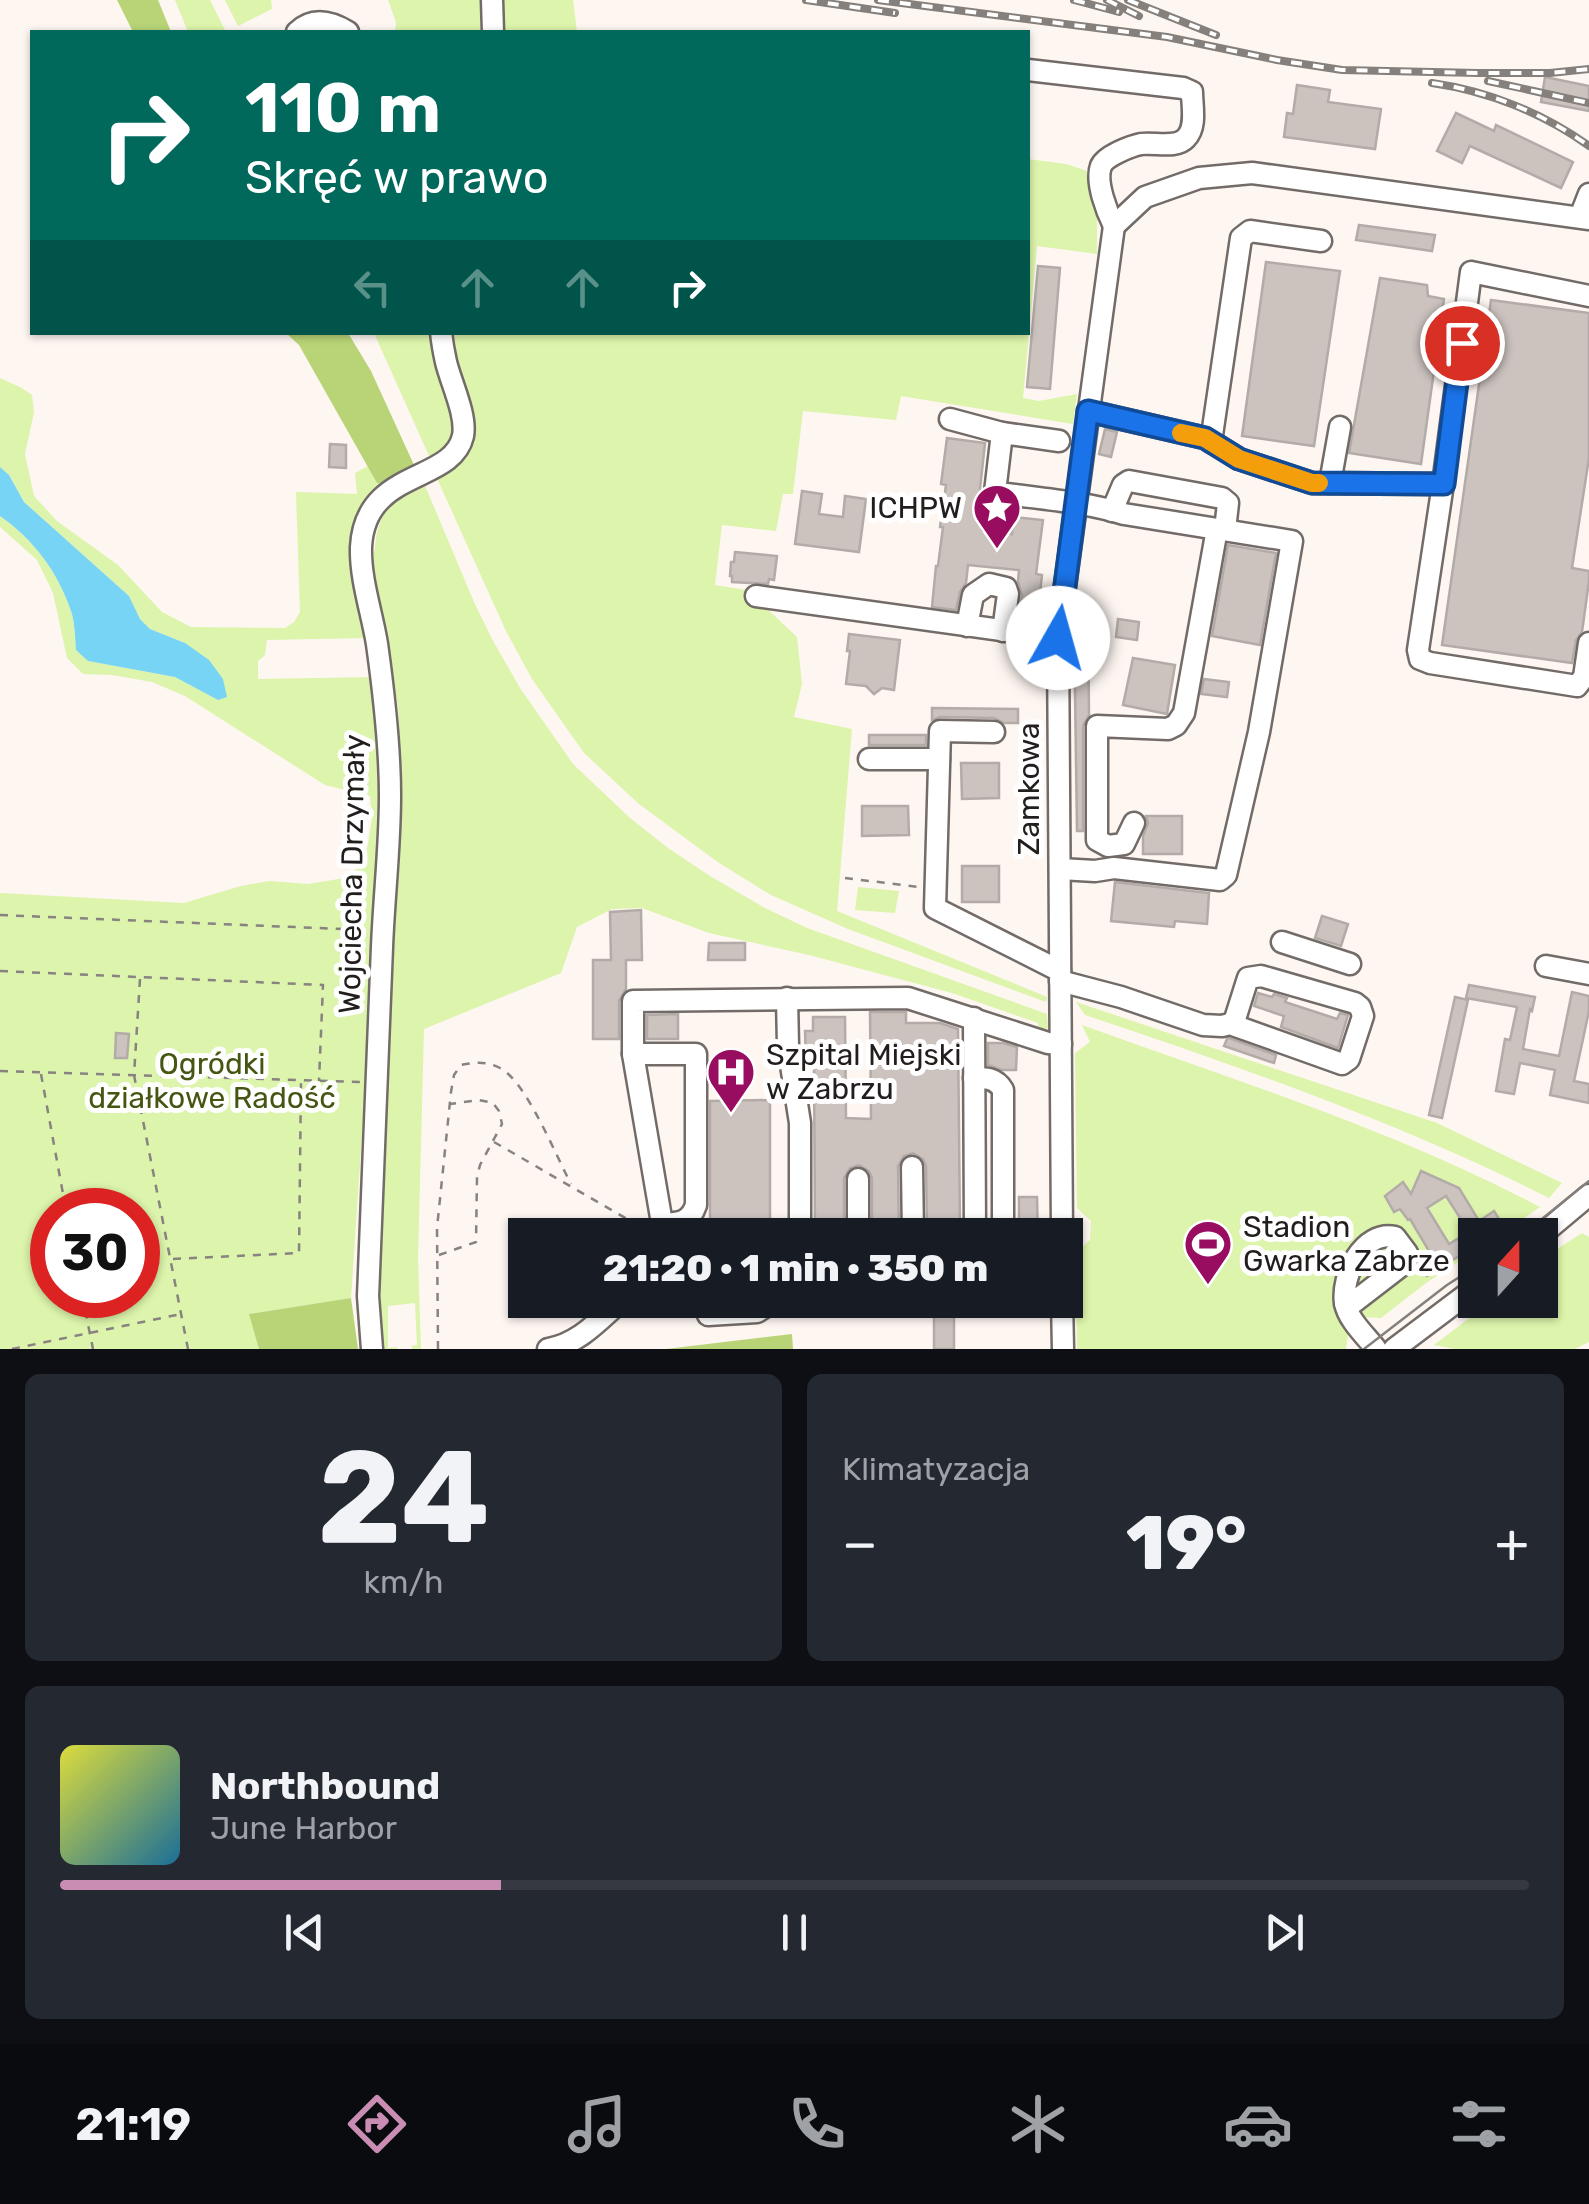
<!DOCTYPE html>
<html lang="pl">
<head>
<meta charset="utf-8">
<style>
  body { margin:0; font-family:Rubik,sans-serif; background:#242831; color:#f1f3f6; height:100vh; display:flex; flex-direction:column; font-size:38px; white-space:nowrap }
  * { box-sizing:border-box; margin:0 }
  p { font-size:32px; color:#9ea1a6 }
  .icon { flex:none; width:55px; height:55px; fill:none; stroke:currentColor; stroke-width:2; stroke-linecap:round; stroke-linejoin:round }
  .map { position:relative; height:1349px; overflow:hidden }
  .sheet { display:flex; flex-direction:column; gap:25px; padding:25px; background:#0d0f14; flex:1 }
  .sheet>* { flex:none }
  .guide { position:absolute; left:30px; top:30px; width:1000px; height:305px; border-radius:0px; box-shadow:0 2px 8px #0004; background:#00695c; color:#fff; overflow:hidden }
  .needle { width:65px; rotate:21deg }
  .tools { position:absolute; left:1458px; top:1218px; display:grid; gap:20px }
  .tools a { display:grid; place-items:center; width:100px; height:100px; border-radius:0px; background:#171b24; box-shadow:0 2px 8px #0004; font-size:50px }
  .speed { position:absolute; left:30px; top:1188px; display:flex; gap:20px; font-size:50px; font-weight:700; text-align:center }
  .speed>* { display:grid; place-content:center; width:130px; height:130px; border-radius:50%; background:#171b24; box-shadow:0 2px 8px #0004; line-height:1 }
  .speed .limit { border:15px solid #d22; background:#fff; color:#111 }
  .pin { position:absolute; display:grid; place-items:center; width:85px; height:85px; color:#fff; margin:-42px; border:5px solid #fff; border-radius:50%; box-shadow:0 2px 10px #0007 }
  .me { position:absolute; width:110px; margin:-55px; rotate:7deg; stroke-linejoin:round; filter:drop-shadow(0 0 8px #0008) }
  .turn { display:flex; align-items:center; gap:35px; height:210px; padding:0 50px; font-size:45px }
  .turn .icon { width:130px; height:130px; stroke-width:2.5 }
  .turn b { display:block; font-size:70px; line-height:85px }
  .lanes { display:flex; align-items:center; height:95px; padding:0 50px; background:#0003; justify-content:center; gap:50px; direction:ltr }
  .lanes .off { opacity:.35 }
  .big { font-size:75px; font-weight:800; line-height:1.1 }
  .sheet .tile { flex:1; display:flex; flex-direction:column; justify-content:center; gap:15px; min-width:0; padding:0 35px; border-radius:15px; background:#242831 }
  .sheet .dial { align-items:center; gap:0 }
  .dial b { font-size:130px; line-height:1 }
  .song { display:flex; align-items:center; gap:30px }
  .cover { width:120px; height:120px; border-radius:15px; background:linear-gradient(135deg,hsl(60 70% 55%),hsl(200 70% 35%)) }
  .played { height:10px; border-radius:5px; background:linear-gradient(90deg,#c98cb2 30%,#363941 30%) }
  .keys { display:flex; justify-content:space-around; direction:ltr }
  .heat { display:flex; justify-content:space-between; align-items:center; font-size:55px; direction:ltr }
  .sheet .tiles { flex:1; display:grid; gap:25px; grid-template-columns:1fr 1fr }
  .tile:last-child { grid-column:span 2 }
  .trip { position:absolute; left:508px; top:1218px; width:575px; height:100px; border-radius:0px; background:#171b24; box-shadow:0 2px 8px #0004; font-weight:800; line-height:100px; text-align:center }
  .tab-bar { display:flex; height:160px; justify-content:space-around; align-items:center; background:#090b0e; color:#9ea1a6 }
  .tab-bar .icon { width:70px; height:70px }
  .tab-bar .on { color:#c98cb2 }
  .tab-bar b { font-size:45px; color:#f1f3f6 }
  .map>svg:first-child { display:block }
</style>
</head>
<body>
<div class="map">
<svg width="1589" height="1349" viewBox="0 0 1589 1349">
  <rect width="100%" height="100%" fill="#fef6f1"/>
  <!-- green -->
  <g fill="#dcf4ab" fill-rule="evenodd">
    <polygon points="175,0 210,0 226,32 188,32"/>
    <polygon points="225,0 271,0 272,9 238,26"/>
    <polygon points="388,0 482,0 480,32 395,32 396,22"/>
    <polygon points="501,0 573,0 577,32 503,32"/>
    <polygon points="1028,159 1066,164 1087,171 1097,219 1097,254 1037,246 1023,398 1039,401 1077,394 1073,424 901,396 896,420 803,411 793,494 783,494 776,531 722,525 715,585 747,590 797,637 802,684 794,717 852,729 837,911 1047,997 1046,1002 848,929 771,895 719,863 639,804 584,753 532,679 506,631 435,474 471,435 466,390 452,351 450,333 1028,332"/>
    <polygon points="374,333 433,333 456,427 446,445 430,458"/>
    <path d="M0 378 22 388 32 395 34 412 25 454 34 496 57 521 118 565 162 612 191 627 285 628 294 622 300 612 296 492 357 494 355 473 368 466 377 483 383 484 362 513 366 638 267 640 265 655 258 661V679L375 677 380 769 375 939 351 1298 250 1314 259 1349H0V893L184 903 241 886 269 881 308 884 345 878 360 866 367 849 372 818 370 796 325 785 185 696 152 682 112 675 83 674 67 658 53 593 37 560 0 527V516C33 539 58 572 71 611 75 623 75 637 76 650L88 661 175 677 218 700 185 643 150 629 140 619 129 596 24 502 9 475 0 467ZM52 1210H138V1295H52Z"/>
    <polygon points="423,481 474,602 492,639 520,688 573,764 630,818 668,848 710,876 765,908 807,928 1047,1014 1048,1028 1039,1031 1038,1023 952,993 809,955 709,933 642,908 612,909 577,927 561,973 424,1029 418,1258 421,1349 413,1349 411,1346 417,1345 415,1303 388,1306 388,1348 397,1347 397,1349 378,1349 377,1265 391,916 401,780 398,707 373,560 377,532 384,512 398,496"/>
    <polygon points="858,887 899,891 895,913 855,910"/>
    <path d="M1076 1002 1437 1123 1562 1183 1549 1198C1401 1123 1243 1068 1085 1015Z"/>
    <path d="M1082 1025C1237 1081 1395 1130 1540 1207L1500 1235H1475V1251L1426 1283 1381 1318 1362 1317 1349 1329 1346 1349H1077L1076 1252 1090 1240 1091 1221 1077 1208 1075 1053 1090 1042Z"/>
    <polygon points="1582,1233 1589,1237 1589,1342 1575,1349 1455,1349 1434,1345 1493,1300 1540,1300 1540,1260"/>
  </g>
  <!-- forest -->
  <g fill="#b8d477">
    <polygon points="117,0 158,0 171,32 133,32"/>
    <polygon points="286,333 348,333 371,371 414,465 383,484 377,483 299,345"/>
    <polygon points="351,1298 358,1349 259,1349 249,1314"/>
    <polygon points="792,1334 793,1349 666,1349"/>
  </g>
  <!-- water -->
  <path fill="#78d4f4" d="M0 467 9 475 24 502 129 596 140 619 150 629 185 643 209 660 223 679 227 697 218 700 175 677 88 661 76 650C75 637 75 623 71 611 58 572 33 539 0 516Z"/>
  <!-- building -->
  <g fill="#ccc3bf" stroke="#b3aba7" stroke-width="2.5">
    <polygon points="1545,77 1589,86 1589,111 1541,102"/>
    <polygon points="1297,85 1330,90 1328,102 1381,109 1375,149 1284,137 1287,113 1293,114"/>
    <polygon points="1456,113 1494,131 1496,125 1573,162 1561,188 1470,146 1462,163 1437,151"/>
    <polygon points="1359,225 1435,235 1432,251 1356,240"/>
    <polygon points="1266,262 1340,271 1314,446 1242,436"/>
    <polygon points="1038,266 1060,268 1050,389 1027,387"/>
    <polygon points="1380,278 1427,285 1428,296 1444,299 1421,464 1349,453"/>
    <polygon points="1491,300 1589,313 1589,458 1572,568 1589,571 1589,581 1582,632 1576,640 1572,663 1442,645"/>
    <polygon points="1105,429 1117,432 1111,457 1099,454"/>
    <polygon points="947,438 985,443 980,489 986,502 982,530 1012,534 1014,517 1043,520 1036,574 1042,575 1040,593 1042,593 1036,621 1019,619 1022,595 1018,581 1019,570 968,565 966,583 960,592 956,610 932,607 936,566 938,566 943,527 940,527 946,485 941,484"/>
    <polygon points="330,444 346,445 346,468 329,467"/>
    <polygon points="802,491 822,494 819,514 843,517 845,496 866,499 859,552 795,544"/>
    <polygon points="1228,545 1276,553 1260,645 1212,636"/>
    <polygon points="735,552 777,556 774,580 769,579 768,584 732,582 732,576 730,576 731,562 734,562"/>
    <polygon points="1118,619 1139,622 1137,640 1116,637"/>
    <polygon points="1088,621 1089,715 1083,726 1083,831 1077,831 1074,622"/>
    <polygon points="849,634 900,640 894,690 882,688 874,694 866,686 846,684 850,651 847,651"/>
    <polygon points="1133,658 1175,665 1167,714 1123,705"/>
    <polygon points="1204,679 1229,682 1227,697 1201,694"/>
    <polygon points="932,708 1018,709 1018,723 1004,723 994,718 940,717 932,720"/>
    <rect x="869" y="735" width="57" height="10"/>
    <polygon points="961,763 999,763 999,798 962,799"/>
    <polygon points="862,806 908,806 909,835 862,836"/>
    <polygon points="1146,816 1182,816 1182,854 1143,854 1143,836 1148,823"/>
    <rect x="962" y="866" width="37" height="36"/>
    <polygon points="1115,882 1209,893 1207,924 1175,921 1174,927 1111,921"/>
    <polygon points="641,910 642,960 626,960 626,989 619,1001 619,1039 593,1039 593,960 611,960 610,912"/>
    <polygon points="1322,916 1348,924 1341,946 1315,938"/>
    <polygon points="709,943 745,943 745,960 708,960"/>
    <polygon points="1469,985 1535,997 1532,1011 1530,1009 1523,1049 1559,1056 1572,992 1589,996 1589,1011 1574,1081 1589,1084 1589,1103 1550,1095 1555,1070 1520,1063 1514,1094 1496,1091 1505,1039 1510,1040 1517,1007 1466,998"/>
    <polygon points="1258,993 1272,997 1274,994 1287,998 1285,1002 1337,1019 1340,1013 1348,1015 1338,1048 1281,1027 1284,1016 1254,1006"/>
    <polygon points="1455,997 1468,1000 1442,1118 1429,1115"/>
    <polygon points="870,1012 906,1012 906,1023 940,1023 958,1029 960,1230 957,1230 957,1235 930,1235 930,1230 927,1230 926,1166 923,1159 913,1153 904,1156 898,1166 899,1235 872,1235 872,1178 869,1171 859,1165 850,1168 844,1178 844,1235 817,1235 817,1231 815,1231 814,1063 806,1063 805,1031 813,1031 813,1017 845,1017 846,1118 871,1119"/>
    <polygon points="678,1014 678,1039 647,1039 647,1015"/>
    <polygon points="116,1033 129,1034 127,1058 115,1058"/>
    <polygon points="1229,1038 1276,1055 1274,1063 1224,1046 1227,1039"/>
    <polygon points="988,1043 1003,1043 1017,1047 1016,1070 1002,1070 988,1065"/>
    <polygon points="770,1100 770,1235 710,1235 710,1101"/>
    <polygon points="1421,1171 1459,1188 1479,1221 1494,1211 1503,1225 1487,1235 1471,1235 1446,1196 1427,1208 1449,1244 1467,1233 1475,1246 1427,1276 1420,1263 1432,1256 1410,1219 1408,1220 1400,1209 1394,1212 1385,1196 1403,1182 1411,1194"/>
    <polygon points="1019,1197 1037,1197 1038,1235 1019,1235"/>
    <rect x="934" y="1300" width="20" height="49"/>
  </g>
  <g fill="none" stroke-linecap="round" stroke-linejoin="round">
    <!-- minor casing -->
    <g stroke="#726b67" stroke-width="25">
      <g id="minor">
        <polyline points="492,0 493,32"/>
        <path d="M297 32C313 17 330 21 348 32"/>
        <path d="M1028 70 1183 88 1192 92C1192 106 1197 127 1186 138 1176 149 1155 142 1141 144 1131 146 1105 156 1101 166 1095 182 1107 212 1114 226"/>
        <polyline points="1580,217 1589,194"/>
        <polyline points="1114,226 1145,197 1199,178 1252,173 1589,219"/>
        <polyline points="1088,411 1205,438 1239,459 1312,483 1443,484 1471,272 1589,296"/>
        <polyline points="950,419 1002,433"/>
        <path d="M1059 441 1002 433 995 492C1038 499 1083 501 1124 514L1292 541 1259 732 1226 875 1220 880 1114 868 1095 871 1060 869"/>
        <polyline points="1211,442 1241,238 1250,231 1321,241"/>
        <polyline points="1330,483 1340,427"/>
        <polyline points="1443,484 1418,650 1420,659 1430,663 1577,686 1584,677 1589,643"/>
        <polyline points="1112,511 1123,485 1129,481 1222,498 1228,503 1225,530"/>
        <polyline points="756,596 1058,638"/>
        <polyline points="967,626 973,595 989,584 1006,588 1008,594 1003,631"/>
        <polyline points="994,732 940,731 935,908 1060,971"/>
        <polyline points="869,759 939,759"/>
        <polyline points="1134,823 1124,844 1108,846 1097,840 1097,726 1168,729 1176,725 1184,713 1217,529"/>
        <polyline points="1282,942 1350,964"/>
        <polyline points="1546,966 1589,974"/>
        <polyline points="1060,981 1121,997 1203,1025 1222,1026 1230,1024 1235,1019 1248,978 1261,976 1355,1003 1360,1007 1363,1016 1349,1059 1342,1064 1230,1024"/>
        <polyline points="787,998 788,1046 800,1123 800,1235"/>
        <polyline points="974,1018 975,1235"/>
        <path d="M633 1054H696V1205C690 1223 679 1223 662 1224"/>
        <path d="M974 1078C987 1078 996 1078 1003 1090V1235"/>
        <polyline points="912,1167 913,1235"/>
        <polyline points="664,1235 633,1054 633,1001 908,998 1048,1043 1061,1044"/>
        <polyline points="858,1235 858,1179"/>
        <polyline points="1062,1235 1058,638 1114,226"/>
        <polyline points="1540,1236 1589,1195"/>
        <polyline points="1062,1300 1063,1349"/>
        <path d="M1345 1304 1354 1302 1406 1262 1407 1253 1395 1237C1363 1230 1341 1276 1345 1303 1348 1320 1366 1336 1376 1349"/>
        <polyline points="708,1315 757,1312 776,1300"/>
        <path d="M372 1349 368 1296C373 1180 377 1064 382 947 384 897 390 846 390 796 390 746 384 694 377 644 372 613 360 579 361 547 365 468 452 484 463 436 467 415 451 383 446 362 444 353 442 342 441 332"/>
        <path d="M548 1349C579 1344 599 1320 622 1300"/>
        <polyline points="1394,1349 1475,1288"/>
      </g>
    </g>
    <!-- path -->
    <g stroke="#888280" stroke-width="2.5" stroke-dasharray="8 8" stroke-linecap="butt">
      <polyline points="845,878 919,887"/>
      <polyline points="0,915 366,930"/>
      <polyline points="0,971 323,985 319,1081"/>
      <polyline points="140,979 134,1075 188,1349"/>
      <polyline points="0,1071 360,1082"/>
      <polyline points="41,1074 66,1210"/>
      <polyline points="494,1142 634,1223 645,1234"/>
      <polyline points="439,1255 476,1242 477,1177 480,1165 502,1124 499,1111 493,1103 479,1100 450,1104"/>
      <polyline points="173,1259 299,1253 301,1082"/>
      <polyline points="82,1295 93,1349"/>
      <polyline points="12,1349 181,1314"/>
      <path d="M438 1349 437 1228 451 1092 454 1075 461 1065C475 1062 486 1061 500 1068 526 1081 556 1156 571 1184"/>
    </g>
    <!-- minor -->
    <use href="#minor" stroke="#fff" stroke-width="20"/>
    <!-- tram -->
    <g stroke="#86807d" stroke-width="2.5">
      <polyline points="1522,1235 1589,1181"/>
      <polyline points="1364,1349 1447,1285 1475,1267"/>
    </g>
    <!-- rail casing -->
    <g stroke="#86807d" stroke-width="8">
      <g id="rail">
        <polyline points="806,0 895,13"/>
        <polyline points="878,0 1167,37 1277,60 1342,70 1478,73 1550,73 1589,69"/>
        <polyline points="1074,0 1119,12"/>
        <polyline points="1107,0 1139,16"/>
        <polyline points="1128,0 1216,35"/>
        <polyline points="1488,81 1589,103"/>
        <path d="M1432 83C1488 91 1543 113 1589 146"/>
      </g>
    </g>
    <!-- rail -->
    <use href="#rail" stroke="#fff" stroke-width="4" stroke-dasharray="11" stroke-linecap="butt"/>
  </g>
  <g fill="none" stroke-linecap="round" stroke-linejoin="round">
    <!-- route casing -->
    <g stroke="#114b97" stroke-width="25">
      <polyline id="route" points="1058,638 1088,411 1205,438 1239,459 1312,483 1444,484 1462,343"/>
    </g>
    <!-- route -->
    <use href="#route" stroke="#1a73e8" stroke-width="18"/>
    <!-- slow -->
    <polyline stroke="#f59e0b" stroke-width="18" points="1181,433 1205,438 1239,459 1312,483 1319,483"/>
  </g>
  <!-- icons -->
  <defs>
    <g id="sight-pin" transform="scale(2.5)"><path d="M0 17L-7.5 6A9.5 9.5 0 1 1 7.5 6Z" fill="#980d60" stroke="#fff"/><path d="M0-6L1.8-2.2L6-1.7L2.9 1.2L3.7 5.4L0 3.3L-3.7 5.4L-2.9 1.2L-6-1.7L-1.8-2.2Z" fill="#fff"/></g>
    <g id="hospital-pin" transform="scale(2.5)"><path d="M0 17L-7.5 6A9.5 9.5 0 1 1 7.5 6Z" fill="#980d60" stroke="#fff"/><path d="M-5-5h3v3.5h4V-5h3V5h-3V1.5h-4V5h-3Z" fill="#fff"/></g>
    <g id="stadium-pin" transform="scale(2.5)"><path d="M0 17L-7.5 6A9.5 9.5 0 1 1 7.5 6Z" fill="#980d60" stroke="#fff"/><path d="M0-5a6.5 5 0 1 0 0 10a6.5 5 0 1 0 0-10ZM-3.5-1.8h7v3.6h-7Z" fill="#fff"/></g>
  </defs>
  <g fill-rule="evenodd">
    <use href="#sight-pin" x="997" y="508"/>
    <use href="#hospital-pin" x="731" y="1072"/>
    <use href="#stadium-pin" x="1208" y="1244"/>
  </g>
  <g text-anchor="middle" stroke-width="10" stroke-linejoin="round" paint-order="stroke">
    <!-- poi labels -->
    <g font-size="30" fill="#221e1d" stroke="#fff" text-anchor="start">
      <text x="962" y="518" text-anchor="end">ICHPW</text>
      <text x="766" y="1065">Szpital Miejski<tspan x="766" dy="34">w Zabrzu</tspan></text>
      <text x="1243" y="1237">Stadion<tspan x="1243" dy="34">Gwarka Zabrze</tspan></text>
    </g>
    <!-- street labels -->
    <g font-size="30" fill="#221e1d" stroke="#fff">
      <text transform="translate(1029 789) rotate(-90)" y="10">Zamkowa</text>
      <text transform="translate(352 874) rotate(-89)" y="10">Wojciecha Drzymały</text>
    </g>
    <!-- park labels -->
    <g font-size="30" fill="#455613" stroke="#fff">
      <text x="212" y="1074">Ogródki<tspan x="212" dy="34">działkowe Radość</tspan></text>
    </g>
  </g>
</svg>
<div class="tools">
<a><svg class="needle" viewBox="-14 -14 28 28"><path d="M0-13l5 13h-10z" fill="#e53935"/><path d="M0 13l5-13h-10z" fill="#9ea1a6"/></svg></a>
</div>
<div class="speed"><div class="limit">30</div></div>
<div class="pin" style="left:1462px;top:343px;background:#d93025"><svg class="icon" aria-label="arrive" viewBox="0 0 24 24"><path d="M6 21V4h12l-3 4 3 4H6"/></svg></div>
<svg class="me" style="left:1058px;top:638px" viewBox="-20 -20 40 40"><circle r="19" fill="#fff"/><path d="M0-13L10 11 0 6-10 11z" fill="#1a73e8"/></svg>
<div class="trip">21:20 · 1 min · 350 m</div>
<div class="guide">
<div class="turn"><svg class="icon" aria-label="right" viewBox="0 0 24 24"><path d="M7 20v-9h11M14 6l5 5-5 5"/></svg><div><b>110 m</b>Skręć w prawo</div></div>
<div class="lanes"><svg class="icon off" aria-label="left" viewBox="0 0 24 24"><path d="M17 20v-9H6M10 6l-5 5 5 5"/></svg><svg class="icon off" aria-label="ahead" viewBox="0 0 24 24"><path d="M12 20V5M6 11l6-6 6 6"/></svg><svg class="icon off" aria-label="ahead" viewBox="0 0 24 24"><path d="M12 20V5M6 11l6-6 6 6"/></svg><svg class="icon" aria-label="right" viewBox="0 0 24 24"><path d="M7 20v-9h11M14 6l5 5-5 5"/></svg></div>
</div>
</div>
<section class="sheet">
<div class="tiles">
<div class="tile dial"><b>24</b><p>km/h</p></div>
<div class="tile"><p>Klimatyzacja</p>
<div class="heat"><a>−</a><b class="big">19°</b><a>+</a></div>
</div>
<div class="tile">
<div class="song"><i class="cover"></i><div><b>Northbound</b><p>June Harbor</p></div></div>
<div class="played"></div>
<div class="keys"><svg class="icon" aria-label="previous" viewBox="0 0 24 24"><path d="M18 5L8 12l10 7zM5 5v14"/></svg><svg class="icon" aria-label="pause" viewBox="0 0 24 24"><path d="M8 5v14M16 5v14"/></svg><svg class="icon" aria-label="next" viewBox="0 0 24 24"><path d="M6 5l10 7-10 7zM19 5v14"/></svg></div>
</div>
</div>
</section>
<nav class="tab-bar">
<b>21:19</b>
<svg class="icon on" aria-label="directions" viewBox="0 0 24 24"><path d="M12 3l9 9-9 9-9-9zM9 14v-3h6M13 9l2 2-2 2"/></svg>
<svg class="icon" aria-label="music" viewBox="0 0 24 24"><path d="M9 18V5l10-2v13"/><circle cx="6" cy="18" r="3"/><circle cx="16" cy="16" r="3"/></svg>
<svg class="icon" aria-label="phone" viewBox="0 0 24 24"><path d="M5 4h4l2 5-3 2q2 4 5 5l2-3 5 2v4C11 20 4 13 5 4z"/></svg>
<svg class="icon" aria-label="climate" viewBox="0 0 24 24"><path d="M12 3v18M4 7l16 10M4 17L20 7"/></svg>
<svg class="icon" aria-label="car" viewBox="0 0 24 24"><path d="M5 17H2v-5l4-1 3-4h7l3 4 3 1v5h-3M9 17h6M6 11h13"/><circle cx="7" cy="17" r="2"/><circle cx="17" cy="17" r="2"/></svg>
<svg class="icon" aria-label="filters" viewBox="0 0 24 24"><path d="M4 7h16M4 17h16"/><circle cx="9" cy="7" r="2"/><circle cx="15" cy="17" r="2"/></svg>
</nav>
</body>
</html>
